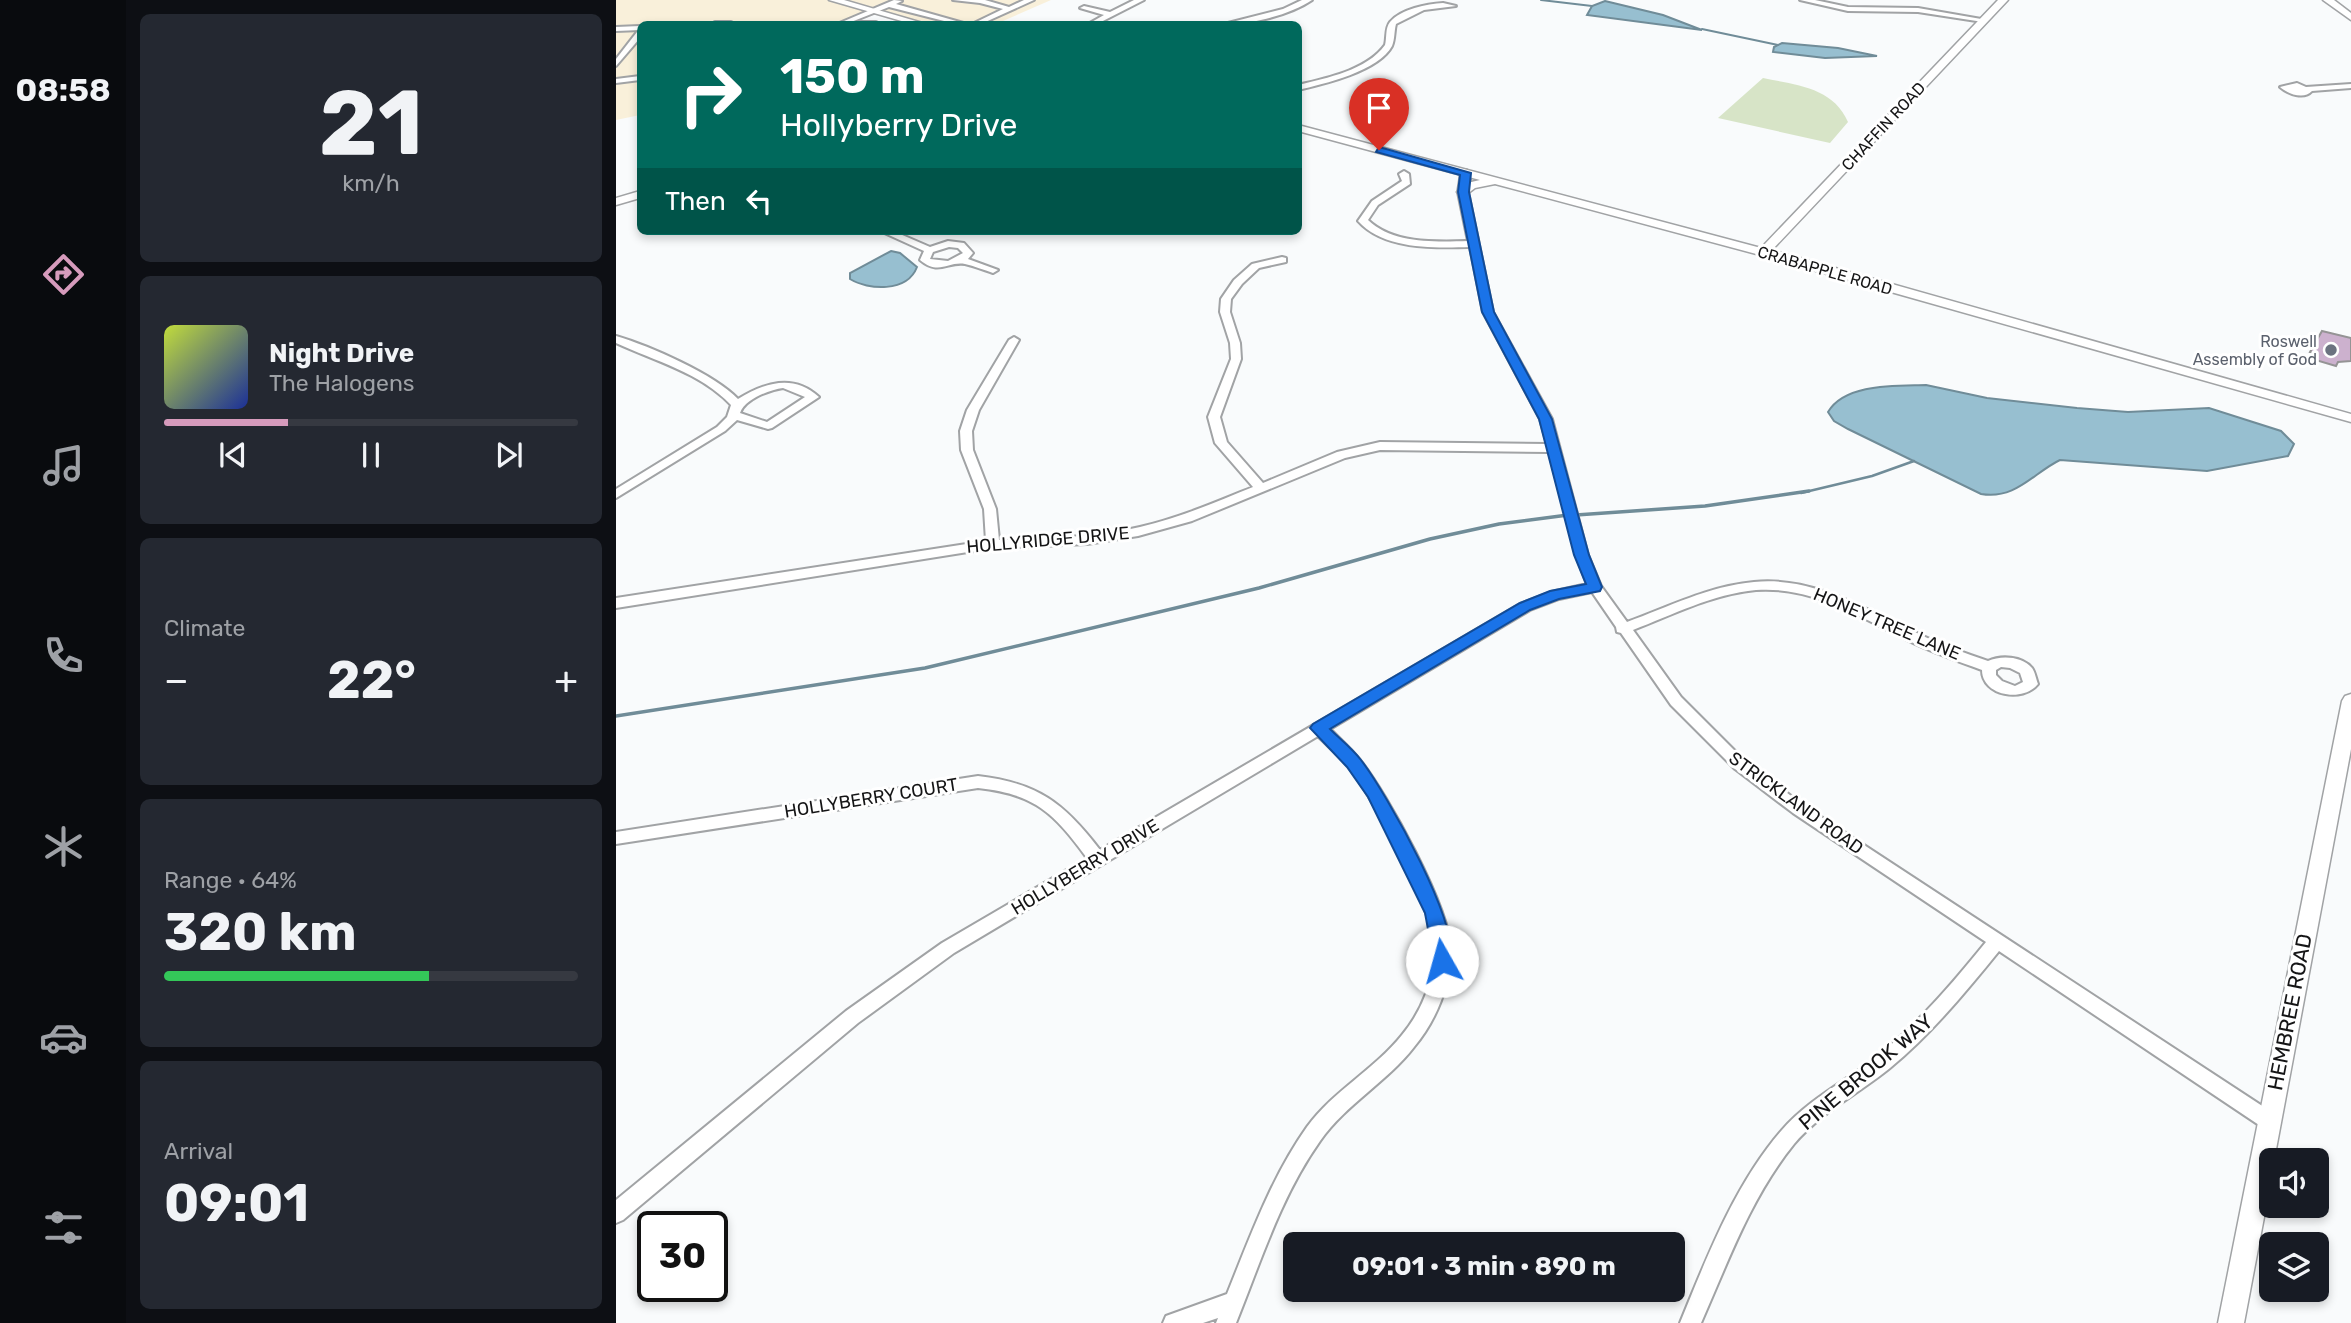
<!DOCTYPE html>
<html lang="en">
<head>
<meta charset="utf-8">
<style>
  body { margin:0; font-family:Rubik,sans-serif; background:#242831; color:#f1f3f6; height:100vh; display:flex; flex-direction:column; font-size:26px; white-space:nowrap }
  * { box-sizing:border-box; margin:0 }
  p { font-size:23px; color:#9ea1a6 }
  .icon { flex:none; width:38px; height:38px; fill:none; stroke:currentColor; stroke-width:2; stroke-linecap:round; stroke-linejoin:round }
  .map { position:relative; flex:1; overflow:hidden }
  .sheet { display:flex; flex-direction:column; gap:14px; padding:14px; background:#0d0f14; width:490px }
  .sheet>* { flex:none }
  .hud { position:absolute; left:21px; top:21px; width:665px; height:214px; border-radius:10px; box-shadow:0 4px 10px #0003; background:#00695c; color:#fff; overflow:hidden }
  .tools { position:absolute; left:1643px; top:1148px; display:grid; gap:14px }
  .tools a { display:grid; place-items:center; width:70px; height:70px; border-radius:10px; background:#171b24; box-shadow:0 4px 10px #0003; font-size:35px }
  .speed { position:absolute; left:21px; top:1211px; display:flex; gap:14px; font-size:35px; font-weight:700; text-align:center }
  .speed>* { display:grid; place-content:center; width:91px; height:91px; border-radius:50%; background:#171b24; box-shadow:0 4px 10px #0003; line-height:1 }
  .speed .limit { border:4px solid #111; border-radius:10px; background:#fff; color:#111 }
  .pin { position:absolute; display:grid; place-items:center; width:60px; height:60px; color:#fff; margin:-72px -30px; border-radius:50% 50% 50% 0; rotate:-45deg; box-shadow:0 0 7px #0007 }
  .pin .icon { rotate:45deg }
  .me { position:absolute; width:77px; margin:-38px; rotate:353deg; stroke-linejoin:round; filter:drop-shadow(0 0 5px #0008) }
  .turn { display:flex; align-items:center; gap:24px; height:147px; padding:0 28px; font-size:32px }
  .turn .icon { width:91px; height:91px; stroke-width:2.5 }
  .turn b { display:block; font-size:49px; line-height:60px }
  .then { display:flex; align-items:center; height:66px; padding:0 28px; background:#0003; gap:14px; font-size:26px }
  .big { font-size:52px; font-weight:700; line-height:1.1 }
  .sheet .widget { flex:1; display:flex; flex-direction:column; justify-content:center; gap:10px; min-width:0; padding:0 24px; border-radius:10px; background:#242831 }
  .sheet .dial { align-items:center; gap:0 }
  .dial b { font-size:91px; line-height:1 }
  .song { display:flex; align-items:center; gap:21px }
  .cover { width:84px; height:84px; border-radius:10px; background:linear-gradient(135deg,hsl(70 70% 55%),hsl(230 70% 35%)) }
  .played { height:7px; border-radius:4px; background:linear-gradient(90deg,#d69bbc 30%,#363941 30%) }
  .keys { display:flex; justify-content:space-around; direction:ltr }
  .heat { display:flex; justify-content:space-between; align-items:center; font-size:38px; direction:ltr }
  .charge { height:10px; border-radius:5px; background:linear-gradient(90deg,#34c759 64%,#363941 0) }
  .trip { position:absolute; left:667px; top:1232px; width:402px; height:70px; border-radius:10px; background:#171b24; box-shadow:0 4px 10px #0003; font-weight:700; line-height:70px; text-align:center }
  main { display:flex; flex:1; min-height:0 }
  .tab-bar { display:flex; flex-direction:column; width:126px; justify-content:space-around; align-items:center; background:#090b0e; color:#9ea1a6 }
  .tab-bar .icon { width:49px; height:49px }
  .tab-bar .on { color:#d69bbc }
  .tab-bar b { font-size:32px; color:#f1f3f6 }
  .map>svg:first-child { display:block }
</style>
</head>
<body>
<main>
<nav class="tab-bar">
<b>08:58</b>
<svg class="icon on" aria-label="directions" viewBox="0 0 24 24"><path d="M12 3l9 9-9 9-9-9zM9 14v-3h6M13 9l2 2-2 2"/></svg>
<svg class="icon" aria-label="music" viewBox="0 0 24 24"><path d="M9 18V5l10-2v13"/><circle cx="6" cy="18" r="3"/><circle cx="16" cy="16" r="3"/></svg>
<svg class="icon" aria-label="phone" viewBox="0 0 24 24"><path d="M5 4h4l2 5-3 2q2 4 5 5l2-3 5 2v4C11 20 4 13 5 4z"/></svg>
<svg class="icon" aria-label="climate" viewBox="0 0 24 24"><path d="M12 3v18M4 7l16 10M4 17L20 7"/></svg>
<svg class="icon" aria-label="car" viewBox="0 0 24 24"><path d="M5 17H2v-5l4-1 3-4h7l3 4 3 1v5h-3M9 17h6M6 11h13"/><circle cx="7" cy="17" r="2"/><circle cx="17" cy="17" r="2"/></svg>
<svg class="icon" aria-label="filters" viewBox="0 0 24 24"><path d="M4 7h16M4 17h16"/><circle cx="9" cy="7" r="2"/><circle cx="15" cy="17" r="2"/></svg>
</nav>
<section class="sheet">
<div class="widget dial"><b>21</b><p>km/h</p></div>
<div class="widget">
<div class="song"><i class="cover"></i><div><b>Night Drive</b><p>The Halogens</p></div></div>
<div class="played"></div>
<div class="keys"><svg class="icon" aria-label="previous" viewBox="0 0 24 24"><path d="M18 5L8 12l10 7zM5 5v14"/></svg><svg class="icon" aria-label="pause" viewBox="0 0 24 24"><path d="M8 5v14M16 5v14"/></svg><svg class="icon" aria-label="next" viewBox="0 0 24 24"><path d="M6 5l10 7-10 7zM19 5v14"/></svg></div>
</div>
<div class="widget"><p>Climate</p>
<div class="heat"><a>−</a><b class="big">22°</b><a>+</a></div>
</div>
<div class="widget"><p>Range · 64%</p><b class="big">320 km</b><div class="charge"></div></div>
<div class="widget"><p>Arrival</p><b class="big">09:01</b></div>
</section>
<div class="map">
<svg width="1735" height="1323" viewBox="0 0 1735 1323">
  <rect width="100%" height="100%" fill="#f9fbfc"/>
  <!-- commercial -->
  <polygon fill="#f9f0da" points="0,0 435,0 380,24 312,24 262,11 232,24 24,24 24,115 0,120"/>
  <!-- green -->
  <path fill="#d7e4c7" d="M1147 78C1180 85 1217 87 1232 122L1214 143 1102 118Z"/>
  <!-- water -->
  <g fill="#97bfd0" stroke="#708c98" stroke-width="2">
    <polygon points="989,1 1047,15 1086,30 971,15 976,6"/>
    <polygon points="1166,43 1222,48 1261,56 1209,58 1157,52 1158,47"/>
    <path d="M275 251 284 253 301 267C291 293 252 290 234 279V273Z"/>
    <path d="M1310 385 1371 398 1461 408 1512 412 1593 408 1665 431 1678 444 1672 456 1591 471 1444 460C1417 473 1400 500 1365 494L1232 429 1218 421 1212 412C1229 383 1280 386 1310 385Z"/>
  </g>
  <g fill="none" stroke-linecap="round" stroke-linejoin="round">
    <!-- stream-far2 -->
    <g stroke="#708c98" stroke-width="2">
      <polyline points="925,0 976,6"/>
      <polyline points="1086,29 1162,45"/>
    </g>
    <!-- stream-far1 -->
    <polyline stroke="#708c98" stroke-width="2.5" points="1185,493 1256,476 1298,461"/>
    <!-- stream -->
    <g stroke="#708c98" stroke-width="3.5">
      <polyline points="960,515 1089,506 1193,491"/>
      <polyline points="0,716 309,668 643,588 814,539 883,524 952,515"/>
    </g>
  </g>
  <!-- building -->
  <polygon fill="#ccb1ce" stroke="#959495" stroke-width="2" points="1706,331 1735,338 1735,361 1722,362 1720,366 1696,359 1699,353 1694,352"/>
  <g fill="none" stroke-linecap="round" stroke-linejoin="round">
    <!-- minor casing -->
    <g stroke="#a1a3a5" stroke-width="4">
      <g id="minor">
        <polygon points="278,0 286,1 280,4 351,24 340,24 273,7 230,24 221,24"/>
        <polygon points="337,0 369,0 393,7 408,0 418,0 365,24 356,24 387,9 364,3"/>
        <polygon points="518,0 528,0 481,24 472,24 488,15 464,8 468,6 494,12"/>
        <path d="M686 0H696C676 14 632 26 608 24L667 9Z"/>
        <polygon points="1184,0 1199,0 1232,7 1302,8 1371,20 1367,22 1302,12 1232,11"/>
        <path d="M827 3 840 6 808 10 780 24C778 31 779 39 776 46 763 71 708 84 682 90V85C711 78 751 70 769 45 771 38 769 28 774 22 785 9 811 4 827 3Z"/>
        <polygon points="99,22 115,22 119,24 96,24"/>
        <polygon points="244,22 260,22 264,24 241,24"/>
        <polygon points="24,26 24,30 0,31 0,27"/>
        <polygon points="21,32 24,32 24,38 0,66 0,59"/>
        <polygon points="24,76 24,80 0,83 0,79"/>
        <path d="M1681 83 1690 87 1735 84V88L1696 91C1688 100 1672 94 1664 87Z"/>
        <path d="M850 170 855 173 852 192 877 312 936 419 972 555 985 586 1011 622C1052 607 1093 586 1138 582 1198 576 1250 610 1303 634 1325 645 1349 653 1372 661 1385 655 1406 656 1416 668 1419 672 1420 679 1422 684 1407 703 1366 696 1366 670 1341 661 1315 652 1291 640 1242 616 1196 586 1140 590 1097 594 1056 615 1017 630L1065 697 1129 761 1187 805 1660 1115 1662 1121 1660 1127 1653 1130 1646 1127 1383 951C1349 993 1315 1034 1274 1068 1242 1094 1204 1113 1178 1144 1135 1197 1112 1262 1085 1323H1064C1091 1257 1119 1184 1166 1130 1192 1100 1228 1082 1259 1058 1301 1025 1336 984 1370 942L1177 813 1119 769 1055 705 1005 633 1001 632 1000 627 976 592 943 599 914 610 714 729C724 739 735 749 744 760 772 795 833 906 835 950 835 984 820 1021 798 1047 771 1082 730 1104 704 1141 665 1196 645 1261 620 1323H600L602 1318 587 1323H547L550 1316 611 1294C634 1237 655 1178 691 1127 717 1091 758 1070 786 1035 806 1011 819 979 818 947 816 906 759 800 732 766 723 756 712 746 702 736L338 953 242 1023 7 1220 0 1223V1200L230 1011 326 943 471 858C438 813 419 794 362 788L0 844V832L362 776C422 783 448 803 484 850L904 604 935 592 971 584 960 555 933 452 764 450 729 458 576 521 522 536 471 544 377 548 0 608V598L370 541 368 509 345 450 344 431 351 410 393 340 398 337 403 340 363 410 356 431 357 450 380 509 383 540C430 538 478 538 524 527 563 518 600 502 637 487L599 443 592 417 615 359 614 343 604 312 605 299 618 280 636 264 666 257 670 258V262L643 268 626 284 615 299 614 312 624 343 625 359 604 417 611 442 647 483 721 452 764 442 931 444 924 419 867 312 854 247C818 248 768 250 742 221L756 201 786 181 783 174 788 171 793 174 794 184 762 205 752 220C777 244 820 242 852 241L842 192 845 173ZM1385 667 1394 668 1404 673 1407 682 1399 686 1386 681 1380 675V670Z"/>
        <path d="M264 231H277L314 247 332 241 348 243 357 253 352 259 382 270 377 273C368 270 358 266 349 264 332 261 323 276 304 260L308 251ZM333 247 342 248 347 253 332 261 314 259 317 252Z"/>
        <path d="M0 336C34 346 98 374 122 399 148 383 177 373 203 397L156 428 152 429 121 420 109 431 0 498V489L101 427 111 417 115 405C85 373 39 361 0 343ZM167 388 189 397 151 422 124 413C129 399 153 390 167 388Z"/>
      </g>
    </g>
    <!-- tertiary casing -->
    <g stroke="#a1a3a5" stroke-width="3">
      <g id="tertiary">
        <polygon points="213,0 228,0 310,24 296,24"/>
        <polygon points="1382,0 1392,0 1156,250 1735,414 1735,422 1144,255 879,184 859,188 851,194 843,194 841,192 851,183 864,180 682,131 682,125 1145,248"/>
        <polygon points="1707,0 1718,0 1735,13 1735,20"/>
        <polygon points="24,191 24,198 0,205 0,198"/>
        <polygon points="1735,694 1735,749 1658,1160 1656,1160 1656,1175 1628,1323 1602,1323 1726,701 1729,696"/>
      </g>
    </g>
    <!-- minor -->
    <use href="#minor" fill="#fff" fill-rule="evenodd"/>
    <!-- tertiary -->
    <use href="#tertiary" fill="#fff" fill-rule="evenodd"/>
  </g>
  <!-- route -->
  <path fill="#1a73e8" stroke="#114b97" stroke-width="2" d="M763 147 855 173 853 192 878 312 936 419 973 555 986 587 984 591 943 599 914 610 714 729C724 739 736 748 745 760 769 791 850 932 833 967L826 969 819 967 809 913 752 797 731 767 694 728 697 724 904 603 934 591 970 584 958 555 923 419 866 312 842 192 844 175 760 152Z"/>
  <!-- markers -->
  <circle fill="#6b7280" stroke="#fff" stroke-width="2.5" cx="1715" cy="350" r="7"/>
  <g text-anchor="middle" stroke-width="6" stroke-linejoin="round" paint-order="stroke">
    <!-- far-street labels -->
    <g font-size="16" fill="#151516" stroke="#fff">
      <text transform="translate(1267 126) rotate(-47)" y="6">CHAFFIN ROAD</text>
      <text transform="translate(1209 270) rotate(16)" y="6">CRABAPPLE ROAD</text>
    </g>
    <!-- far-worship labels -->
    <g font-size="16" fill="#5b616d" stroke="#fff" text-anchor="end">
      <text x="1701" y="347">Roswell<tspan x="1701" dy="18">Assembly of God</tspan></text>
    </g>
    <!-- street labels -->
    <g font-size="18" fill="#151516" stroke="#fff">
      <text transform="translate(432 540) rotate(-5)" y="6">HOLLYRIDGE DRIVE</text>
      <text transform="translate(1271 624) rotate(23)" y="6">HONEY TREE LANE</text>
      <text transform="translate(255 798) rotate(-9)" y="6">HOLLYBERRY COURT</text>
      <text transform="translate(1180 803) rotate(36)" y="6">STRICKLAND ROAD</text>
      <text transform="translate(469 867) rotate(-31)" y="6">HOLLYBERRY DRIVE</text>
    </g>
    <!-- near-street labels -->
    <g font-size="21" fill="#151516" stroke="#fff">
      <text transform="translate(1674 1012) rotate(-79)" y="7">HEMBREE ROAD</text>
      <text transform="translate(1250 1072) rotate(-40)" y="7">PINE BROOK WAY</text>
    </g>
  </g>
</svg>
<div class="tools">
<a><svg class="icon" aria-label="sound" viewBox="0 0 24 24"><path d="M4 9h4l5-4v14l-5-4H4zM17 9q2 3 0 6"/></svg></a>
<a><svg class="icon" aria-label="layers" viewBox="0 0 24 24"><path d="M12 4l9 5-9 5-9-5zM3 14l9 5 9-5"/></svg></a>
</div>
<div class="speed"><div class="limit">30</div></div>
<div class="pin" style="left:763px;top:150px;background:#d93025"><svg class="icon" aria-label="arrive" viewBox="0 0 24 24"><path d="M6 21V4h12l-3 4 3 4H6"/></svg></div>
<svg class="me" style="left:826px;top:961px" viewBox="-20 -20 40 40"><circle r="19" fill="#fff"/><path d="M0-13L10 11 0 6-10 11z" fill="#1a73e8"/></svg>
<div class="trip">09:01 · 3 min · 890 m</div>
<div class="hud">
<div class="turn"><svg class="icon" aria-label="right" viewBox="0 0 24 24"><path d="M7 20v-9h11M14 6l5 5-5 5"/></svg><div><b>150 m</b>Hollyberry Drive</div></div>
<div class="then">Then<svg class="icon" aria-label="left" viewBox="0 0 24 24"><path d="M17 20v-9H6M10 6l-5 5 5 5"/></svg></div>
</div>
</div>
</main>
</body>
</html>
